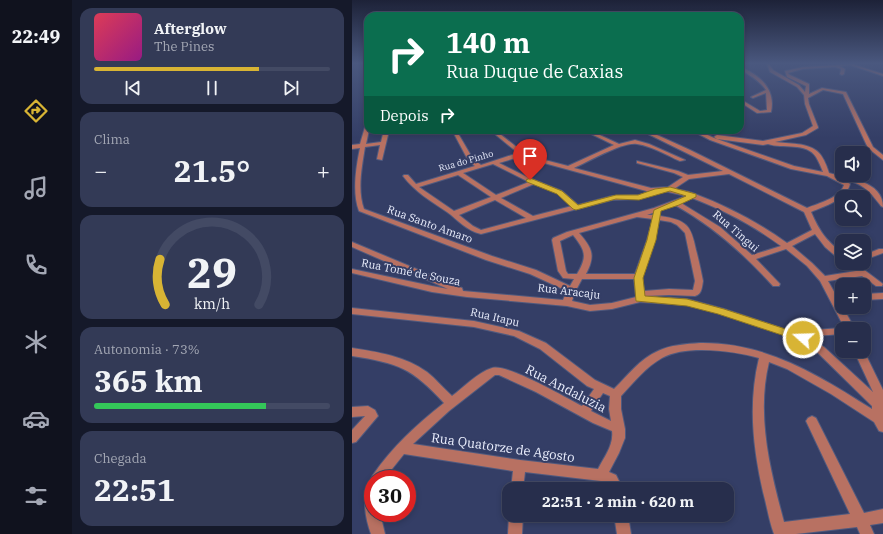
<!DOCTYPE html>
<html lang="pt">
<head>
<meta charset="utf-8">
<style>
  body { margin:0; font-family:"IBM Plex Serif",serif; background:#333a56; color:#f1f3f6; height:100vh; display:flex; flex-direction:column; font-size:15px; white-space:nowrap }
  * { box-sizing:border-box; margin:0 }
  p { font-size:13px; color:#a4a8b5 }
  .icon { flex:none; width:22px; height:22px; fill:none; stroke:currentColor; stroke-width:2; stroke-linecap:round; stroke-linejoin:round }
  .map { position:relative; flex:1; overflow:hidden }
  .drawer { display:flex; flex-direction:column; gap:8px; padding:8px; background:#15192a; width:280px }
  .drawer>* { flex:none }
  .guide { position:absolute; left:12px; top:12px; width:380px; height:122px; border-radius:12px; box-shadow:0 2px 6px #0003,0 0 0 1px #434a64; background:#0b6e4f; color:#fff; overflow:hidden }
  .fabs { position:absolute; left:483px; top:146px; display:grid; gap:8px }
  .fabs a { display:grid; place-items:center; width:36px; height:36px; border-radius:8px; background:#272e4c; box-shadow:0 2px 6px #0003,0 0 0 1px #434a64; font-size:20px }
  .speed { position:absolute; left:12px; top:470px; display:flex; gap:8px; font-size:20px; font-weight:700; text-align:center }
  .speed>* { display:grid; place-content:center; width:52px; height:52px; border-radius:50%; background:#272e4c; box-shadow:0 2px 6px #0003,0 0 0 1px #434a64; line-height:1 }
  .speed .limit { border:6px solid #d22; background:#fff; color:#111 }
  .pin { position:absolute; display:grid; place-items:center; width:34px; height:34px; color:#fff; margin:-41px -17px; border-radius:50% 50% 50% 0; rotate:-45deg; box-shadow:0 0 4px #0007 }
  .pin .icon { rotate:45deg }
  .me { position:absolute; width:44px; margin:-22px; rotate:290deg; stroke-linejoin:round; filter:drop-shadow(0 0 3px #0008) }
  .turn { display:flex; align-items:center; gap:14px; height:84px; padding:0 16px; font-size:18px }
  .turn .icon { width:52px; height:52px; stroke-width:2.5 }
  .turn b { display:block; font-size:28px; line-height:34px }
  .then { display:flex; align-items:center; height:38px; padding:0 16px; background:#0003; gap:8px; font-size:15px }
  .big { font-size:30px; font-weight:800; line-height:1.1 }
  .drawer .card { flex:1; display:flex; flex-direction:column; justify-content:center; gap:6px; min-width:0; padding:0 14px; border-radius:12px; background:#333a56 }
  .drawer .dial { align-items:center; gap:0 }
  .dial svg { height:104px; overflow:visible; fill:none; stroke:#434a64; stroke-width:7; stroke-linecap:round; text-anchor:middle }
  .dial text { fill:#f1f3f6; stroke:none }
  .song { display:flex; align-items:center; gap:12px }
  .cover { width:48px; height:48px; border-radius:6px; background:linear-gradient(135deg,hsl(350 70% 55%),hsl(310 70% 35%)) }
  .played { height:4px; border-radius:2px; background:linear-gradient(90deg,#d8b434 70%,#434a64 70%) }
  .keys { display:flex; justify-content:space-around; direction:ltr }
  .heat { display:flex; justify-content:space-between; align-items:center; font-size:22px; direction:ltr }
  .charge { height:6px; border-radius:3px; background:linear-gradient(90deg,#34c759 73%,#434a64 0) }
  .trip { position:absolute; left:150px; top:482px; width:232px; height:40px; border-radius:12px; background:#272e4c; box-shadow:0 2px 6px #0003,0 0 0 1px #434a64; font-weight:800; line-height:40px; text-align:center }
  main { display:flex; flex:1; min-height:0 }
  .dock { display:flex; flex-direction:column; width:72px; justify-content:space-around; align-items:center; background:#10121e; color:#a4a8b5 }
  .dock .icon { width:28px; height:28px }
  .dock .current { color:#d8b434 }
  .dock b { font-size:18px; color:#f1f3f6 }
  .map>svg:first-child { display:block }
</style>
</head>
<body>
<main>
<nav class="dock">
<b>22:49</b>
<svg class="icon current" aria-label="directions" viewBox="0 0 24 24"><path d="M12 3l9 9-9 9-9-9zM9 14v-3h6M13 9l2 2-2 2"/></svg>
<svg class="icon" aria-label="music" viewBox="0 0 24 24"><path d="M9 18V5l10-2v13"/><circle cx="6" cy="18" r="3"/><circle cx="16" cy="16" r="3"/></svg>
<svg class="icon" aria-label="phone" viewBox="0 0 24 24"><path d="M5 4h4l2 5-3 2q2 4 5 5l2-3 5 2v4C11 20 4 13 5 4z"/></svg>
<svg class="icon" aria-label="climate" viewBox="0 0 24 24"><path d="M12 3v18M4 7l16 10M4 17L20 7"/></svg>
<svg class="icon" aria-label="car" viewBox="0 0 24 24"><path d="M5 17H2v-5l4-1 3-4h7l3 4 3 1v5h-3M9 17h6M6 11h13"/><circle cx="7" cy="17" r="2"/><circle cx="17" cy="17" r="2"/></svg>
<svg class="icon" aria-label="filters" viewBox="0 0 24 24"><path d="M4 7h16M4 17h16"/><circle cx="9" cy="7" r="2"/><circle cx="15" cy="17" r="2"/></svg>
</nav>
<section class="drawer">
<div class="card">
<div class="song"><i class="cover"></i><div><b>Afterglow</b><p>The Pines</p></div></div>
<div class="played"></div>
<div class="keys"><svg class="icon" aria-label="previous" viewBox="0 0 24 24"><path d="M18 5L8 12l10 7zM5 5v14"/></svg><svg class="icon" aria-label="pause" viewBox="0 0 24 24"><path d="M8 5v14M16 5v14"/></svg><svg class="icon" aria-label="next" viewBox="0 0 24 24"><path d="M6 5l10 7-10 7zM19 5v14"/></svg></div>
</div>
<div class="card"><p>Clima</p>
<div class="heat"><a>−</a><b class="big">21.5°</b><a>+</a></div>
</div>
<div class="card dial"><svg viewBox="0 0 100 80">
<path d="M14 69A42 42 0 1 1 86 69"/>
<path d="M14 69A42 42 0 0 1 10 34" stroke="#d8b434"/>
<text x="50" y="56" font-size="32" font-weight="700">29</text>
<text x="50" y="72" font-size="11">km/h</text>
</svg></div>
<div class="card"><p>Autonomia · 73%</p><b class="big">365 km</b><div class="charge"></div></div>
<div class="card"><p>Chegada</p><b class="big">22:51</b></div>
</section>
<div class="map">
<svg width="531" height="534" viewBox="0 0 531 534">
  <rect width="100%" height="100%" fill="#343e66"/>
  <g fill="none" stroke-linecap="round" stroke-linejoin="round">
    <!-- street casing -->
    <g stroke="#515a7e" stroke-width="2">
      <g id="street">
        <path d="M415 64H417L421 70 447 85 453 92 454 86 435 77 433 71 451 67 503 64V65L531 74V76L498 65 488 66 493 69 492 74 490 75 488 74 489 69 483 67 451 69 436 73 438 75 457 84V94L470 88 494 92 521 147 531 155V160L516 148 491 94 471 90 456 98 457 104 466 127V128L454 135 423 142C436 144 457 142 467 153 472 158 475 167 477 173 496 178 531 181 531 207L529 206C517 190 510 183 490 179L498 184C494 200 473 206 459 212 468 232 473 239 490 253V259H487L473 247 463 234 440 246 460 263 473 276 504 271 494 263H503L531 284 530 286H524L510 276 476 281 503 329H490V334L463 336 458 339 472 347 521 392 502 351H512L531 390V432L527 431 522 422 479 394 435 369 417 362C404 415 418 470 432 522L498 514 454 421 456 418 460 416 464 418 512 513 531 509V523L518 525 522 534H508L505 527 444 534H422C417 521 415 506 411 492 401 448 396 403 407 358 382 351 334 344 310 358 294 367 282 382 269 396V409L273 429V438L267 453 257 472 264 475 271 489H258L256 483 249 481 173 472 171 489H159L161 471 52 454 32 479H21V483L19 479 21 475C40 447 65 424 92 403 60 368 46 363 0 356V348C26 352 53 356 75 372 84 379 91 388 100 396 111 388 126 372 140 368 155 363 214 398 230 406L242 389 235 386 188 349 162 336 122 327 0 314V308L122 321 167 331 194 343 243 380 262 389C276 375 288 359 306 351 318 345 334 344 348 343 414 342 466 375 520 409V406L466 353 455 345 436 336 366 313 335 305 288 302 260 309 238 311 215 306 115 297 80 292 0 273V269L80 286 96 289 0 247V242L110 288 111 291 211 300 215 291 178 274 134 260 7 211C0 193 4 167 8 148L0 149V145L8 144 13 127 15 126 17 130 14 144 29 142 31 134 36 135 30 160 25 159 28 145 13 147C10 166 5 190 12 209L140 256 184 270 218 286 222 279 211 278 206 271 200 240 201 238 215 232 302 208 334 196 312 191 287 199 260 200 129 234C115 231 106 220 95 212 79 201 63 192 51 176L52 175H56L64 184 123 166 116 160 100 130H104L121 159 129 165 166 153 138 130H143L172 153 185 158 216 166 262 145 231 130H237L267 144 283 140 297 144 333 160 328 161C314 155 300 146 285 144 270 142 238 161 222 168L299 188 316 187 331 177 322 173 285 163V161L326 171 336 175 371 171 288 130H294L338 150 455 208C467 203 488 198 492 185L475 176 439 169 358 140 339 130H345L362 138 442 166 471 172C469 167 467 162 464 157 455 142 430 149 416 144L411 145 365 139 362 137 365 135 411 141 450 133 461 126 453 104 452 95 445 87 418 72ZM170 156 181 160 298 192 287 195 260 196 226 205 210 191 177 178 147 163ZM141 164 177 182 144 195 111 173ZM377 174 452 212 460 230 435 243C407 223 375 206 343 194 337 191 329 190 322 189L337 179ZM106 175 139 197 102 211 67 187ZM182 184 206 193 220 206 181 216 149 198ZM340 198C372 210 402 226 429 246L400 255 368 227 329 203ZM143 200 174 218 129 230 121 226 107 215ZM323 205C361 226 392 254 421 286H427L428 284 404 259 434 249 455 266 468 281 493 329 490 328 461 330 450 335 372 309 335 299 293 296 317 295 343 296C350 294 350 287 351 281 349 271 347 261 344 250 339 225 335 220 308 216L307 214H303L302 215H295ZM285 217 301 219 295 240 283 274H234C244 255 240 248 227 233ZM307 220 319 222 325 225 333 233 343 281 341 290 317 289 292 291 290 277 303 240ZM221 235C233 250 236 256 225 274H216L214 271 208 241ZM230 279H282L284 297 260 303 238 305 220 301 223 292ZM143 375H147L184 392 241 423 260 431C262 445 252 457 246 469L168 460 61 444 97 411ZM251 393 258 396 257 409 259 421 239 411Z"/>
        <path d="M388 67C408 75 424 89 419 112L405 113 388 102V99L408 111 415 110 414 93 401 98 399 97 414 90C408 81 397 75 388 69Z"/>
        <polygon points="527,249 531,249 531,253 512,260 512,255"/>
        <polygon points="531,293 531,299 512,300 512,294"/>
        <polygon points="16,406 23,410 26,416 4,442 0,443 0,430 13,416 0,417 0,407"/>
        <path d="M21 486V513H28L33 534H19C14 520 10 502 16 488Z"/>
        <polygon points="157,515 171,515 170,534 156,534"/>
        <polygon points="262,515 276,515 279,534 265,534"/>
      </g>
    </g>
    <!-- street -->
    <use href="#street" fill="#b87162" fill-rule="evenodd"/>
  </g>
  <!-- sky -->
  <linearGradient id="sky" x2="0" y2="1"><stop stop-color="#1d2238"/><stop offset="0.46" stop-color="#4a587f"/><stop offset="1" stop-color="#4a587f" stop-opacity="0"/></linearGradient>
  <rect width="531" height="138" fill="url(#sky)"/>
  <!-- route -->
  <polygon fill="#d8b434" stroke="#8c7522" points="178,178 210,191 226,205 264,195 286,195 303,189 318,187 344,194 344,197 327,205 309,211 304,240 291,278 293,296 335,299 372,309 455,336 456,338 455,341 451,342 366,314 335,306 284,301 282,278 295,240 302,210 334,196 318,191 287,200 264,199 224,210 221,209 205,194 175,182 174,180"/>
  <g text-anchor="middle" stroke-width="4" stroke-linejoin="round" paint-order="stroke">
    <!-- far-street labels -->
    <g font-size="9" fill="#eaeefd" stroke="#343e66">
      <text transform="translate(114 161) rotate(-16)" y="3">Rua do Pinho</text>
    </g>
    <!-- street labels -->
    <g font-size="11" fill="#eaeefd" stroke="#343e66">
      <text transform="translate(78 224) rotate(20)" y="4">Rua Santo Amaro</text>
      <text transform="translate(384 231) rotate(41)" y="4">Rua Tingui</text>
      <text transform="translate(59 272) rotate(11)" y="4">Rua Tomé de Souza</text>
      <text transform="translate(217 291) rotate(7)" y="4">Rua Aracaju</text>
      <text transform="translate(143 317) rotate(13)" y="4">Rua Itapu</text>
    </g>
    <!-- near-street labels -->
    <g font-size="13" fill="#eaeefd" stroke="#343e66">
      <text transform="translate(214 388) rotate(27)" y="5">Rua Andaluzia</text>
      <text transform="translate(151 447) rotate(8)" y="5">Rua Quatorze de Agosto</text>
    </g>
  </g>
</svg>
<div class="fabs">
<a><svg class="icon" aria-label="sound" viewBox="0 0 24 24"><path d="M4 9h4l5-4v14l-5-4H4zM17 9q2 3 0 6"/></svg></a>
<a><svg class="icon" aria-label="search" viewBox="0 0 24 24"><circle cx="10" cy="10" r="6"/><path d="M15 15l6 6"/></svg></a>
<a><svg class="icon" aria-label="layers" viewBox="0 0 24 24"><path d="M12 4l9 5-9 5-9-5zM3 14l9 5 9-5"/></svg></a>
<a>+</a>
<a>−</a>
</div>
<div class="speed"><div class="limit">30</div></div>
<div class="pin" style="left:178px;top:180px;background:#d93025"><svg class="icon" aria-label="arrive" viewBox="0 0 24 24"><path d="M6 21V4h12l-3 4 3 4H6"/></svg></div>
<svg class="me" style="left:451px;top:338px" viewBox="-20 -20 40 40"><circle r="17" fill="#d8b434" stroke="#fff" stroke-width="3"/><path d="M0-11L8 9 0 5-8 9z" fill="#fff"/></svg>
<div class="trip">22:51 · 2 min · 620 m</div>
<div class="guide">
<div class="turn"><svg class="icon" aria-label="right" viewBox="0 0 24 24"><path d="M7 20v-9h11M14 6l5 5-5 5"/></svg><div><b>140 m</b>Rua Duque de Caxias</div></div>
<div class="then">Depois<svg class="icon" aria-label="right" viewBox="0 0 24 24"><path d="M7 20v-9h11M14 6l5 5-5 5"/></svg></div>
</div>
</div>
</main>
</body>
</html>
